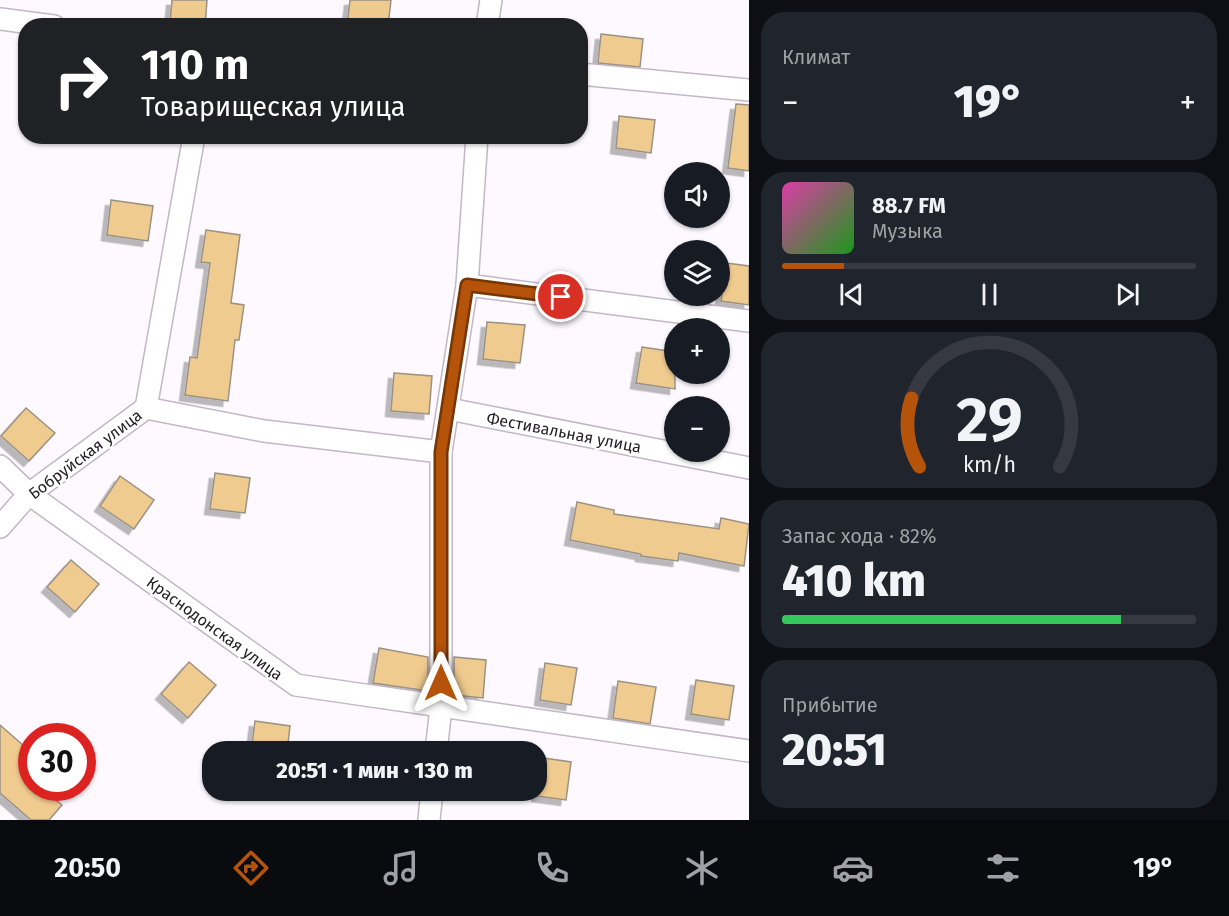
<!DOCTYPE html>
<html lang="ru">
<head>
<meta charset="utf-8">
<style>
  body { margin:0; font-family:"Fira Sans",sans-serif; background:#20242c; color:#f1f3f6; height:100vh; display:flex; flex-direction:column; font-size:22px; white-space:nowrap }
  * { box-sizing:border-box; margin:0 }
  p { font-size:20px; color:#9ea1a6 }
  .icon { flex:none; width:33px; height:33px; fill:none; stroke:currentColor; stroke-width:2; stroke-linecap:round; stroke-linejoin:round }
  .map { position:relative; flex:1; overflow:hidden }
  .panel { display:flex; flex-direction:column; gap:12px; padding:12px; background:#0d0f14; width:480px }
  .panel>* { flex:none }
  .banner { position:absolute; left:18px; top:18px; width:570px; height:126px; border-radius:24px; box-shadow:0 2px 4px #0004; background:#202124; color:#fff; overflow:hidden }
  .controls { position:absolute; left:664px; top:162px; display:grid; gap:12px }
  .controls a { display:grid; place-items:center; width:66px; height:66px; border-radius:50%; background:#171b24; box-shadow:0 2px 4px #0004; font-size:30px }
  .speed { position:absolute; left:18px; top:723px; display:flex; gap:12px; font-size:30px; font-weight:700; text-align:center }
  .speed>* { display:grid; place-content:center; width:78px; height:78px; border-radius:50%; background:#171b24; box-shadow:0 2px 4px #0004; line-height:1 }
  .speed .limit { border:9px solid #d22; background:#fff; color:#111 }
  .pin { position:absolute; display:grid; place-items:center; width:51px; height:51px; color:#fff; margin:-26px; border:3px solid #fff; border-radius:50%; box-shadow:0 2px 6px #0007 }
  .me { position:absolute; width:66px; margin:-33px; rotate:0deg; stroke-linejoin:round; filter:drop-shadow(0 0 4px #0008) }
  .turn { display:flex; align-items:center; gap:21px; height:126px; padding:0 24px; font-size:27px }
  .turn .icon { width:78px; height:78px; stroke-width:2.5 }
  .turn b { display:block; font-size:42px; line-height:51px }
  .big { font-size:45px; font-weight:800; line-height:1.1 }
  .panel .card { flex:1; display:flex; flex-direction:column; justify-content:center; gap:9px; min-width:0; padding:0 21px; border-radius:24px; background:#20242c }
  .panel .dial { align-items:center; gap:0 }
  .dial svg { height:156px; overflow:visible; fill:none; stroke:#363941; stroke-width:7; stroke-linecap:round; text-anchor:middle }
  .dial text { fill:#f1f3f6; stroke:none }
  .song { display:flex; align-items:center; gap:18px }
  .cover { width:72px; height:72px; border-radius:9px; background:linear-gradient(135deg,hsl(320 70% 55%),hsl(120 70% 35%)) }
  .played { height:6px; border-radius:3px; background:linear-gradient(90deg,#b45309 15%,#363941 15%) }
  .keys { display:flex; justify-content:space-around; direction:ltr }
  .heat { display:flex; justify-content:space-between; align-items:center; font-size:33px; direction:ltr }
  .charge { height:9px; border-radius:4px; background:linear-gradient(90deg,#34c759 82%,#363941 0) }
  .trip { position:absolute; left:202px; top:741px; width:345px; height:60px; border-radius:24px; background:#171b24; box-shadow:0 2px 4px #0004; font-weight:800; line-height:60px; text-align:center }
  .tab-bar { display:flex; height:96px; justify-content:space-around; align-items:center; background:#090b0e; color:#9ea1a6 }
  .tab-bar .icon { width:42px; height:42px }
  .tab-bar .selected { color:#b45309 }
  .tab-bar b { font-size:27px; color:#f1f3f6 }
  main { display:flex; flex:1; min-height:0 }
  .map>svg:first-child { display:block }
</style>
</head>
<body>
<main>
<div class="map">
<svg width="749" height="820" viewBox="0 0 749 820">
  <defs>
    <filter id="shadow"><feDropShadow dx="-5.5" dy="5.5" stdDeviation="0" flood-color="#0004"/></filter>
  </defs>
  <rect width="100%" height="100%" fill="#fdf9ff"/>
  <!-- building -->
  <g fill="#f0cb8f" stroke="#9b9284" stroke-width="1.5" filter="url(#shadow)">
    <polygon points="172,0 207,0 205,26 170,23"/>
    <polygon points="350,0 391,0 388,26 347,26"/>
    <polygon points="601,34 643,39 640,67 598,63"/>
    <polygon points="736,104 749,105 749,171 728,168"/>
    <polygon points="619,116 655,120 651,153 616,148"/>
    <polygon points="111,200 153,206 148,241 107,235"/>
    <polygon points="206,230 240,235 231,303 244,305 239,340 235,340 228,401 185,395 190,357 197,358 210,263 201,262"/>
    <polygon points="726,263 749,266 749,305 721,301"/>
    <polygon points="487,322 525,325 520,363 483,359"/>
    <polygon points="642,347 675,352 675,389 636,383"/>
    <polygon points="394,373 432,376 429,414 391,411"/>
    <polygon points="26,408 55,433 29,461 1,436"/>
    <polygon points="215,473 250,478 245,513 210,509"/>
    <polygon points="120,476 154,500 134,529 100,506"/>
    <polygon points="577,502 614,510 614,514 719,529 721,518 749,524 744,566 679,553 678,561 641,556 641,554 570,540"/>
    <polygon points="71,560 99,584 75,612 47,587"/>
    <polygon points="379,648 428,657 428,691 373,683"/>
    <polygon points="454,657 486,660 483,698 454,695"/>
    <polygon points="189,662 216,685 188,718 161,694"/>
    <polygon points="545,663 577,668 571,705 540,700"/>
    <polygon points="696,680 734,686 729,720 691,714"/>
    <polygon points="618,681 656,687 650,724 613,718"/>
    <polygon points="255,721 290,726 287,752 251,752"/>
    <polygon points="0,725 32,753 32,788 41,788 62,805 49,820 31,820 0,793"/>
    <polygon points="537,757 571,762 566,800 537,796"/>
  </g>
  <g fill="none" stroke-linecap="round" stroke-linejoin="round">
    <!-- minor casing -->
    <g stroke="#c2b7c5" stroke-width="24">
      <g id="minor">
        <polyline points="0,19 54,26"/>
        <polyline points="487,26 491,0"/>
        <polyline points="580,74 749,90"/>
        <polyline points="467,285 749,321"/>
        <polyline points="146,408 264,431 441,452"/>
        <polyline points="146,408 194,136"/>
        <polyline points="449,409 749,468"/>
        <polyline points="0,466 29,494 296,685 749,751"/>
        <polyline points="0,527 29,494 146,408"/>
        <polyline points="436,752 441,707 441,452 467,285 477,136"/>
        <polyline points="429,820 432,790"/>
      </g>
    </g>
    <!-- minor -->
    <use href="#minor" stroke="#fff" stroke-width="21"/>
  </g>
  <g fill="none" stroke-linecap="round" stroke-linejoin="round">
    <!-- route casing -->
    <g stroke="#753606" stroke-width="15">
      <polyline id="route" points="441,683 441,452 467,285 561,297"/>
    </g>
    <!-- route -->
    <use href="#route" stroke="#b45309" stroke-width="10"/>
  </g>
  <g text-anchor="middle" stroke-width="4.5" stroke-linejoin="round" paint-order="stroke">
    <!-- street labels -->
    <g font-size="16" fill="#221e23" stroke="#fff">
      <text transform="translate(564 432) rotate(11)" y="6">Фестивальная улица</text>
      <text transform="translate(85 454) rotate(-37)" y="6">Бобруйская улица</text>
      <text transform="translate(215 628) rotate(36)" y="6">Краснодонская улица</text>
    </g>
  </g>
</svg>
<div class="controls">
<a><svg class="icon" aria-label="sound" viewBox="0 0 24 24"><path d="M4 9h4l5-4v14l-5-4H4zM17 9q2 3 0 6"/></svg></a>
<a><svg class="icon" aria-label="layers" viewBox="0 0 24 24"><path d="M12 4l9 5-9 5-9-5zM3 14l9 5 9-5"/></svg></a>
<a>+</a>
<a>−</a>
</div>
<div class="speed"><div class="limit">30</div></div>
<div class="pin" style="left:561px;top:297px;background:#d93025"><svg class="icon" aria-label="arrive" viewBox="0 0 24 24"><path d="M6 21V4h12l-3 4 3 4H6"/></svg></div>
<svg class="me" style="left:441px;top:683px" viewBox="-20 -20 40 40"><path d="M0-17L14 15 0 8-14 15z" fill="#b45309" stroke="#fff" stroke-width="4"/></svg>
<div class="trip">20:51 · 1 мин · 130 m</div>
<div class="banner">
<div class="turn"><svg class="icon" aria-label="right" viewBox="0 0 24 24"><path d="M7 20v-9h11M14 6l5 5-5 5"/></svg><div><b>110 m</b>Товарищеская улица</div></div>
</div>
</div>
<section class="panel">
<div class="card"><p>Климат</p>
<div class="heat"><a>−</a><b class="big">19°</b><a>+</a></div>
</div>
<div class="card">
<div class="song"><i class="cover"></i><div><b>88.7 FM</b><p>Музыка</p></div></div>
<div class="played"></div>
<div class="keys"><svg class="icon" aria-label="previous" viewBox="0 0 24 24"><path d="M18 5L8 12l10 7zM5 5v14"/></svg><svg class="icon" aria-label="pause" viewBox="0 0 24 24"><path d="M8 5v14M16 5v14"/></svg><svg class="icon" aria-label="next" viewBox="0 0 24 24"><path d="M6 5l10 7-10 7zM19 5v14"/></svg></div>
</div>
<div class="card dial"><svg viewBox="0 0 100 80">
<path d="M14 69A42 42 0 1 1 86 69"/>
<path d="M14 69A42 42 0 0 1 10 34" stroke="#b45309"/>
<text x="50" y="56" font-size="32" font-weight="700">29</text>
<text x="50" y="72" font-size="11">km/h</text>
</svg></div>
<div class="card"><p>Запас хода · 82%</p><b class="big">410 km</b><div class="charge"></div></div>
<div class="card"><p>Прибытие</p><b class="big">20:51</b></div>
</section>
</main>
<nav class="tab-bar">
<b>20:50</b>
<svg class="icon selected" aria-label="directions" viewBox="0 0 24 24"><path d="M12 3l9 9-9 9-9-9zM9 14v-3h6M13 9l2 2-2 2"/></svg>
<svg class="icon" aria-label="music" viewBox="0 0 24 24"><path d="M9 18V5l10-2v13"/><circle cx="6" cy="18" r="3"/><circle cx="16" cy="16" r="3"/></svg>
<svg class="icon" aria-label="phone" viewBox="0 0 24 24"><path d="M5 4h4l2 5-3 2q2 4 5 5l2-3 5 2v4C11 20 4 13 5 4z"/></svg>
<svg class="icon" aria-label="climate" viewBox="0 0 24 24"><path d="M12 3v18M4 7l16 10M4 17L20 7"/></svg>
<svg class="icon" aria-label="car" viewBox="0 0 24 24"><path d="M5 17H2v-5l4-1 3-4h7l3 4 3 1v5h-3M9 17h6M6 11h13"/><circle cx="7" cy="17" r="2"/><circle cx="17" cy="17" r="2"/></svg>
<svg class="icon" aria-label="filters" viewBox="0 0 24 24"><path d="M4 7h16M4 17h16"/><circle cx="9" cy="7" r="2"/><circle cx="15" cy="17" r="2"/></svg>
<b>19°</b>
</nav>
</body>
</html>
